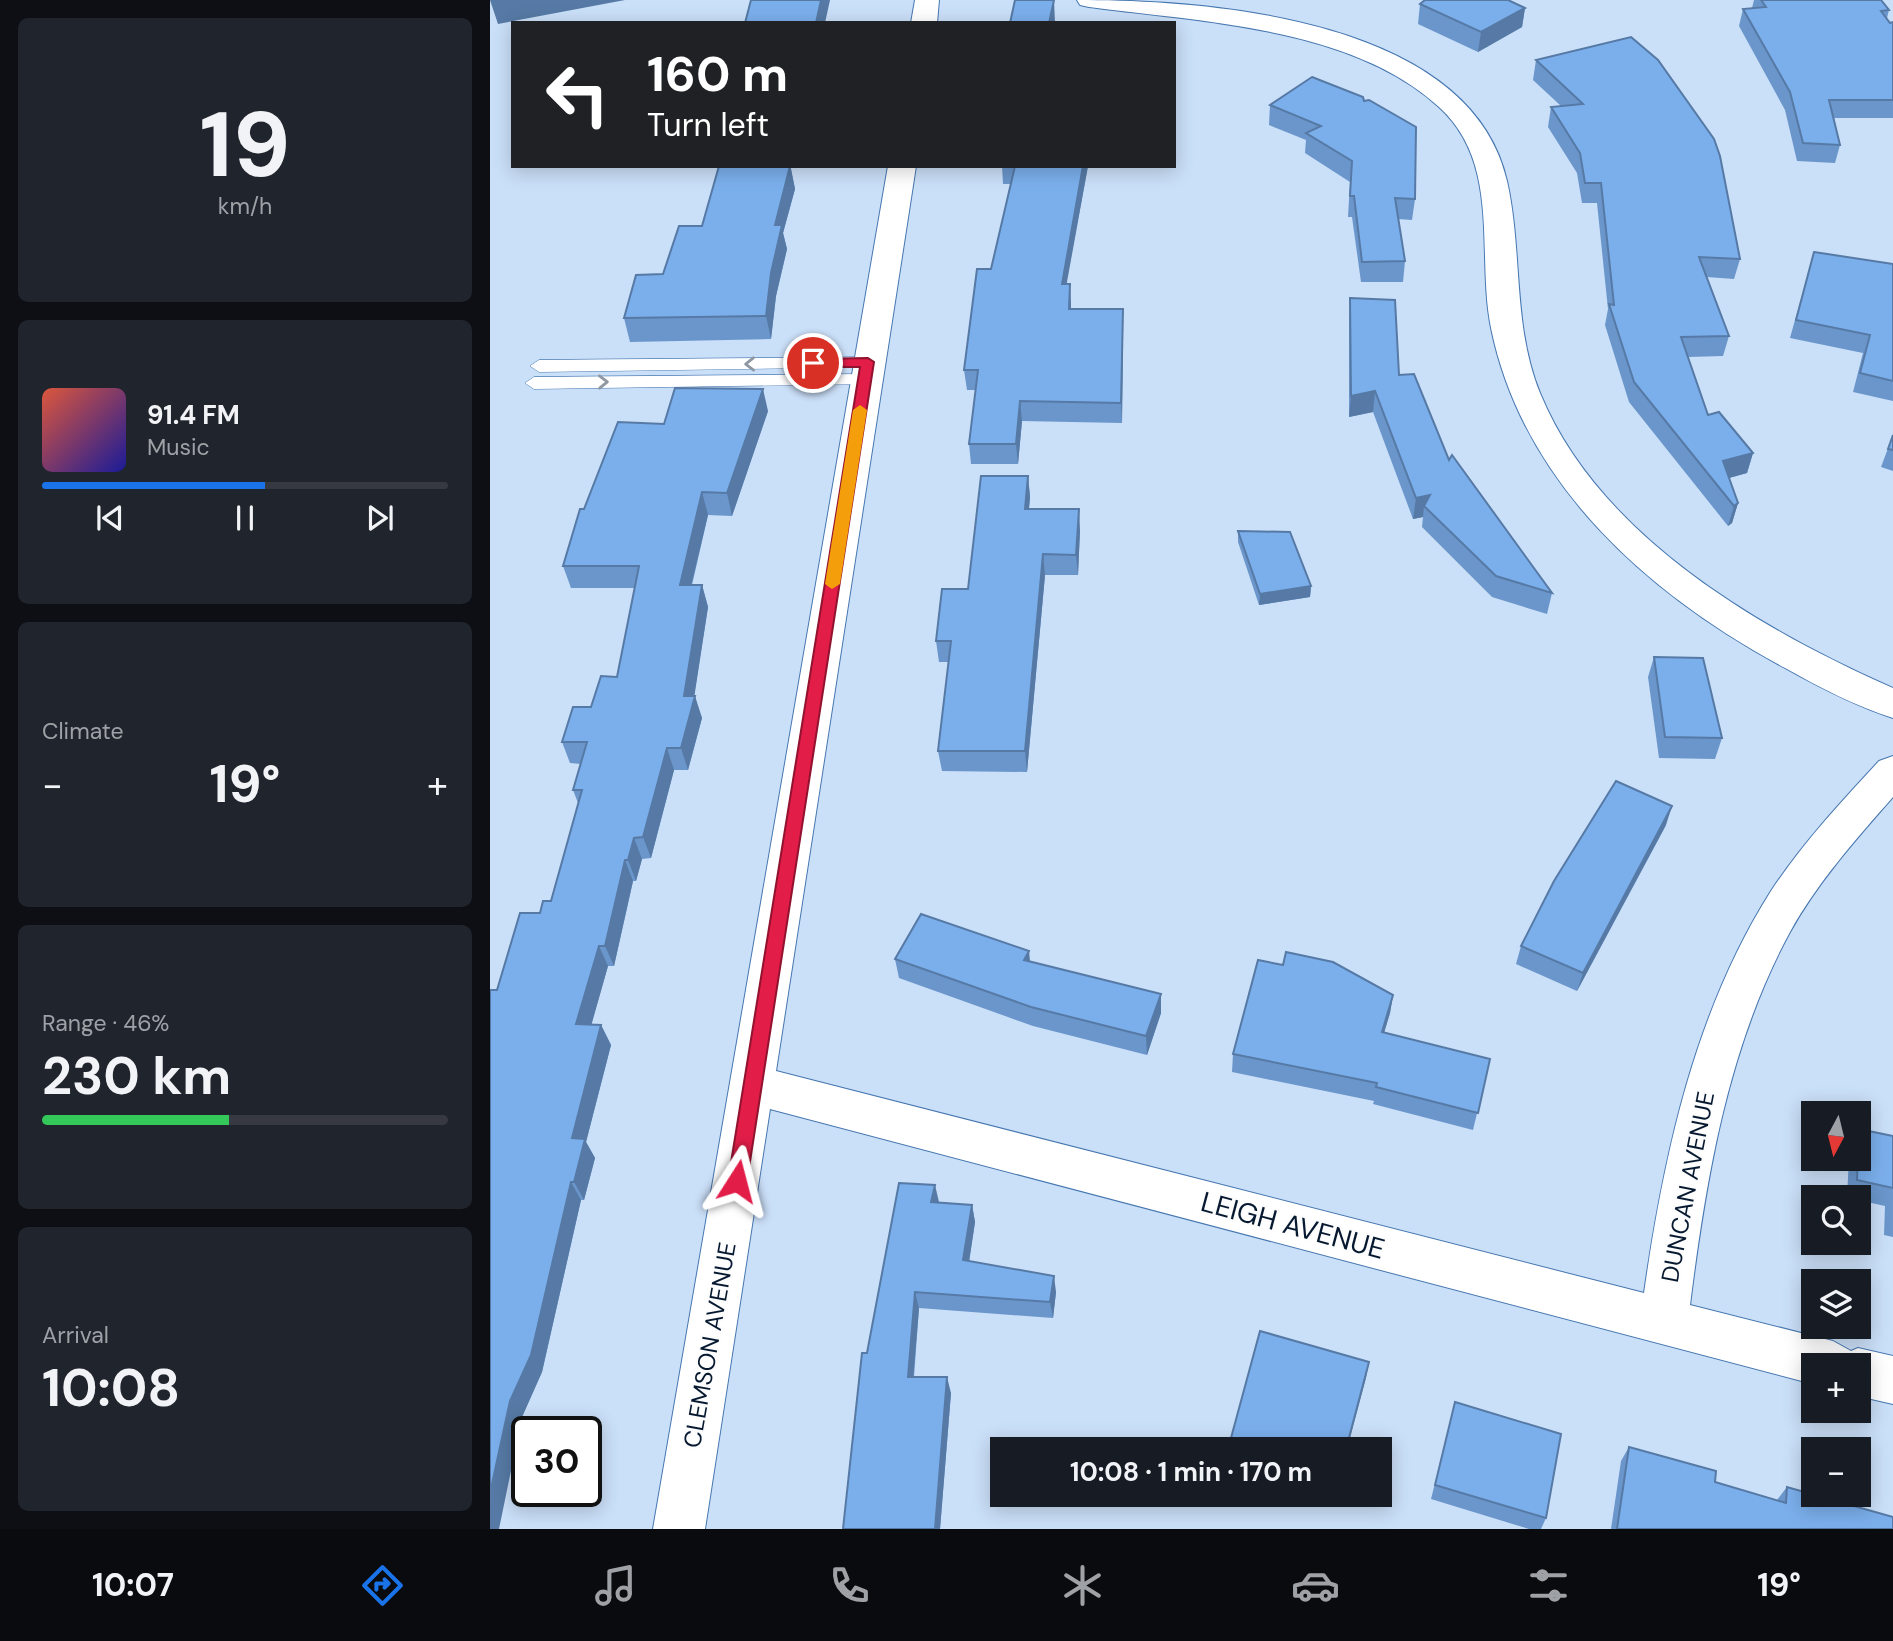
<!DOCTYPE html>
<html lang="en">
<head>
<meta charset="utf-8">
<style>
  body { margin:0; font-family:"DM Sans",sans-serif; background:#20242c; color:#f1f3f6; height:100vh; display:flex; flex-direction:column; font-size:26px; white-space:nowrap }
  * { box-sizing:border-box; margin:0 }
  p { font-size:23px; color:#9ea1a6 }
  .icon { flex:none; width:38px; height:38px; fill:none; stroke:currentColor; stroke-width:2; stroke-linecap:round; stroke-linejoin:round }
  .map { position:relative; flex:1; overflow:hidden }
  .drawer { display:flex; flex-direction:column; gap:18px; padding:18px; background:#0d0f14; width:490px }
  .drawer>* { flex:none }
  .banner { position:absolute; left:21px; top:21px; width:665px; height:147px; border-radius:0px; box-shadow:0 4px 18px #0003; background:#202124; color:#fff; overflow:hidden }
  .needle { width:46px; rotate:187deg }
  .controls { position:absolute; left:1311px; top:1101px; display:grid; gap:14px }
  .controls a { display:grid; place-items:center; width:70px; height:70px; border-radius:0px; background:#171b24; box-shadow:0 4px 18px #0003; font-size:35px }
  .speed { position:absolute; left:21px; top:1416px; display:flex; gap:14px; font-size:35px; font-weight:700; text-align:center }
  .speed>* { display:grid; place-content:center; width:91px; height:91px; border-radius:50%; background:#171b24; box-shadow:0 4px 18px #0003; line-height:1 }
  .speed .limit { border:4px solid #111; border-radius:10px; background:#fff; color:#111 }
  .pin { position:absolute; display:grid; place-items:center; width:60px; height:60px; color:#fff; margin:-30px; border:4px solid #fff; border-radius:50%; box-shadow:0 2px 7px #0007 }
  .me { position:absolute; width:77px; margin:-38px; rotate:9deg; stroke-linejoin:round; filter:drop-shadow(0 0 5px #0008) }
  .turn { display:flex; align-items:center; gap:24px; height:147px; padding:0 21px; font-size:32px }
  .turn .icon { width:91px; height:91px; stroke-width:2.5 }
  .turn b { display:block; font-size:49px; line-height:60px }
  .big { font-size:52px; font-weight:700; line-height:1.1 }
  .drawer .widget { flex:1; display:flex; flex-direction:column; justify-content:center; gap:10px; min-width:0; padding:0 24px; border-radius:10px; background:#20242c }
  .drawer .dial { align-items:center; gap:0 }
  .dial b { font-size:91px; line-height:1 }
  .song { display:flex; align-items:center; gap:21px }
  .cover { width:84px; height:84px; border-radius:10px; background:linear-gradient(135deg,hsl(10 70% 55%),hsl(240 70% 35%)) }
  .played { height:7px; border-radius:4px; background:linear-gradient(90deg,#1a73e8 55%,#363941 55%) }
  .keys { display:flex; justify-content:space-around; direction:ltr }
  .heat { display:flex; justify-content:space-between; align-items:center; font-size:38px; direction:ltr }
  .charge { height:10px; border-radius:5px; background:linear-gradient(90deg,#34c759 46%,#363941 0) }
  .trip { position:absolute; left:500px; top:1437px; width:402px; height:70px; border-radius:0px; background:#171b24; box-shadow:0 4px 18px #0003; font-weight:700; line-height:70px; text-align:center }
  .tab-bar { display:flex; height:112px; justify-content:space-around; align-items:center; background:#090b0e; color:#9ea1a6 }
  .tab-bar .icon { width:49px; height:49px }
  .tab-bar .active { color:#1a73e8 }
  .tab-bar b { font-size:32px; color:#f1f3f6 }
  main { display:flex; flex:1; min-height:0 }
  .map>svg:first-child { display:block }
</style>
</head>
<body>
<main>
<section class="drawer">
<div class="widget dial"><b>19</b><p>km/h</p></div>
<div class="widget">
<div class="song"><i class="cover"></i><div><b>91.4 FM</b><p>Music</p></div></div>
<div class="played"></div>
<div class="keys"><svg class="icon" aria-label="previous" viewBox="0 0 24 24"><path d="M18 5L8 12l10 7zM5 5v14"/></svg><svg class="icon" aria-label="pause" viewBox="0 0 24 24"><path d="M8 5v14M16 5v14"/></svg><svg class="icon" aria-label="next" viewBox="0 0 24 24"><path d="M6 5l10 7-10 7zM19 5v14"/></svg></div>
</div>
<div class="widget"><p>Climate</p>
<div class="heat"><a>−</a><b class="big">19°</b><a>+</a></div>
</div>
<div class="widget"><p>Range · 46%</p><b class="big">230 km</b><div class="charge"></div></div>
<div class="widget"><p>Arrival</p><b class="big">10:08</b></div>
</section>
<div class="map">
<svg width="1403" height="1529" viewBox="0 0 1403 1529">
  <rect width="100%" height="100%" fill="#cadff8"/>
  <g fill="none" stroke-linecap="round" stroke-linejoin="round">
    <!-- service casing -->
    <g stroke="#4677b0" stroke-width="1">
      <g id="service">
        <polygon points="378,357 385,359 387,363 385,367 49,372 40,366 49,360"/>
        <polygon points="375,374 382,376 384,380 382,384 44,389 35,383 44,377"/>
      </g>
    </g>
    <!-- minor casing -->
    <g stroke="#4677b0" stroke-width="2">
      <g id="minor">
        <polygon points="425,0 449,0 447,23 421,23"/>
        <path d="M587 0C721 0 980 19 1017 181 1033 252 1022 324 1050 393 1108 535 1269 629 1403 688V718C1365 706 1329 687 1295 668 1159 595 1033 484 1001 328 986 254 1012 164 949 107 862 27 711 22 599 7L590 5Z"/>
        <path d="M398 166H426L286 1071 1154 1293C1174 1154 1205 1011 1281 891 1312 844 1351 802 1389 761L1403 756V797C1366 839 1327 883 1300 932 1238 1046 1216 1178 1200 1305L1343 1341 1361 1351 1368 1348 1403 1356V1404L1368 1396V1365H1323V1384L280 1109 215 1529H163Z"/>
      </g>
    </g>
    <!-- service -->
    <use href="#service" fill="#fff" fill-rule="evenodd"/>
    <!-- minor -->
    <use href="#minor" fill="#fff" fill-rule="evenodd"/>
  </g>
  <!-- wall -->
  <g fill="#6a96cb">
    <polygon points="1264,0 1391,0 1399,10 1397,18 1400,23 1403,22 1403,118 1344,118 1350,145 1345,163 1307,161 1295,110 1249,26 1253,9 1262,8"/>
    <polygon points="930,4 1035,8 1032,27 988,52 928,24"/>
    <polygon points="1141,37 1250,259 1244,279 1217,277 1239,336 1233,356 1198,357 1218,415 1263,453 1257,473 1239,478 1248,503 1242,523 1238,526 1139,402 1115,325 1118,309 1107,203 1092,203 1087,173 1058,127 1061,107 1071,106 1043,80 1046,60"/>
    <polygon points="822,77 925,199 922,220 908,219 915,261 913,282 871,282 862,217 858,217 860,182 815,153 816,140 779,125 780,105"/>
    <polygon points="512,166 598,166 576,284 581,304 581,309 633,309 632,423 532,421 528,464 481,464 479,444 486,390 477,390 474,370 501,269 521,184 513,184"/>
    <polygon points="301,169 305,189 293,233 297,249 286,296 281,339 140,342 134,318 173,274"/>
    <polygon points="1324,252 1403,264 1403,401 1363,392 1373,353 1300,338"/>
    <polygon points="860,298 909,375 959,460 1062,593 1057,614 1002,597 932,527 933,517 923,519 883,412 859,417 859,319"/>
    <polygon points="278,411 242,516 218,515 202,585 212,585 218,607 204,696 212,718 198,770 184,770 161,858 152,859 146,881 143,881 124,966 118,966 101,1025 111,1025 121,1045 96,1142 105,1158 94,1200 91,1200 52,1372 32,1417 7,990 50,913 61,901 88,803 83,790 91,764 80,763 72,742 127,677 145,588 81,588 73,566 94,509 174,424"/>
    <polygon points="1403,435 1403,471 1391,467"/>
    <polygon points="538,476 540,497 539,509 590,530 588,575 555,575 537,772 452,771 448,751 459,662 449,662 446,641 478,589"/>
    <polygon points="748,531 821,586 820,597 769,605 748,542"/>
    <polygon points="1164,657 1232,738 1225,759 1169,758 1158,677"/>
    <polygon points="1176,825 1087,991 1026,964 1031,946"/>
    <polygon points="405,959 540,962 671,1013 657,1055 543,1026 409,978"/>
    <polygon points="793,965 903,995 900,1013 894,1032 1000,1059 983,1130 883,1104 884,1101 742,1072 743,1054"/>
    <polygon points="1369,1129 1403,1136 1403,1237 1394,1235 1395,1206 1368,1200 1368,1197 1357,1197 1359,1158 1368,1158 1368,1130"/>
    <polygon points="449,1203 482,1205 485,1222 479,1261 566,1292 563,1318 429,1308 424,1377 461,1393 450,1529 377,1353"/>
    <polygon points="965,1402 1056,1518 1051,1529 1039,1529 941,1499"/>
    <polygon points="1139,1447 1225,1482 1287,1500 1297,1487 1403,1529 1121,1529 1131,1461"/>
    <polygon points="768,1494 786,1494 784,1499"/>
    <polygon points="810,1494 845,1494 842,1503"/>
  </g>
  <!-- shaded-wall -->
  <g fill="#567aa5">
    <polygon points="0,0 135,0 8,24"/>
    <polygon points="331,0 340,0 335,23 326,23"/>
    <polygon points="564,0 565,23 559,23"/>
    <polygon points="1035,8 1032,27 988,52 991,32"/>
    <polygon points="292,166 301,166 301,169 305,189 293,233 297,249 286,296 281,339 276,316"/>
    <polygon points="593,166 598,166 573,304 572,284"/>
    <polygon points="580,284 581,304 580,329 579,309"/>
    <polygon points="633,309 633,329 632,423 631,403"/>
    <polygon points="273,389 278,411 242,516 237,493"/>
    <polygon points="885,391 883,412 859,417 861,396"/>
    <polygon points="530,401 532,421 528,464 526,444"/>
    <polygon points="1263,453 1257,473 1228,481 1233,461"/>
    <polygon points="538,476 540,497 537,530 535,509"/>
    <polygon points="212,492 218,515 196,607 190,585"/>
    <polygon points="940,495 934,506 933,517 923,519 926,498"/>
    <polygon points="1248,503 1242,523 1238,526 1244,506"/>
    <polygon points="589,509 590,530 588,575 586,555"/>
    <polygon points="553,554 555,575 537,772 535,751"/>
    <polygon points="212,585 218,607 203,705 205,696 212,718 198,770 191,748 194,696"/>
    <polygon points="821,586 820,597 769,605 770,594"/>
    <polygon points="177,748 184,770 161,858 153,837"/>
    <polygon points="1182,806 1176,825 1087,991 1093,973"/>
    <polygon points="144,838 152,859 146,881 138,860"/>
    <polygon points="135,860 143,881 124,966 115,946"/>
    <polygon points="109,946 118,966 96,1044 86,1024"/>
    <polygon points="539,951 541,971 534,960"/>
    <polygon points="671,994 671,1013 657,1055 656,1036"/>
    <polygon points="903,995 900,1013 889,1050 892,1032"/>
    <polygon points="111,1025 121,1045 96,1142 105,1158 94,1200 84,1182 82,1138"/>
    <polygon points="81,1182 91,1200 52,1372 32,1417 9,1529 0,1529 0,1493 20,1401"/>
    <polygon points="445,1185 449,1202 446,1220 441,1202"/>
    <polygon points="482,1205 485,1222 477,1276 473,1260"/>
    <polygon points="564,1276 566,1292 563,1318 560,1302"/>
    <polygon points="425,1292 429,1308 422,1392 418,1377"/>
    <polygon points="879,1362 876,1378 857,1449 856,1449"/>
    <polygon points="457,1377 461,1393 450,1529 445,1529"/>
  </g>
  <!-- building -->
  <g fill="#7bafec" stroke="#567aa5" stroke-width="2">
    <polygon points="261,0 331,0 326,23 255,23"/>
    <polygon points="525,0 564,0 559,23 520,23"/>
    <polygon points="935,0 1018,0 1035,8 991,32 930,4"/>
    <polygon points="1271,0 1391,0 1399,10 1391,11 1400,23 1403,22 1403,100 1339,100 1350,145 1313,143 1300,92 1253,9 1276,7"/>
    <polygon points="1141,37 1168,60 1224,139 1230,156 1250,259 1209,257 1239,336 1191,337 1218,415 1229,412 1263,453 1233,461 1248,503 1244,506 1144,382 1119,304 1124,305 1111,183 1095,183 1090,153 1061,107 1093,104 1046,60"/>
    <polygon points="822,77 873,97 874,101 879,100 926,127 925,199 905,198 915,261 872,262 864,196 860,196 862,161 816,133 831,126 780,105"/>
    <polygon points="229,166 300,166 285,225 292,225 281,273 276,316 134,318 146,275 173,274 189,226 212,226"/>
    <polygon points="525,166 593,166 572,284 580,284 579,309 633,309 631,403 530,401 526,444 479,444 488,370 474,370 487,269 501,269"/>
    <polygon points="1324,252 1403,264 1403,381 1370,373 1380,335 1306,320"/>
    <polygon points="860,298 905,300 909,375 924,374 959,460 962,455 1062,593 1006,576 934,506 940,495 926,498 885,391 861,396"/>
    <polygon points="185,388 273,389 237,493 212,492 190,585 212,585 194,696 205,696 191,748 177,748 153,837 144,838 138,860 135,860 115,946 109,946 86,1024 111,1025 82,1138 95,1139 84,1182 81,1182 41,1355 20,1401 0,1493 0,990 7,990 30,913 50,913 53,901 61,901 92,790 83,790 97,742 72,742 83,707 101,707 111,676 127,677 149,566 73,566 90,509 94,509 128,422 174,424"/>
    <polygon points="1403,435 1403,450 1398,449"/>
    <polygon points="491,476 538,476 535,509 589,509 586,555 553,554 535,751 448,751 461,641 446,641 452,589 478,589"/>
    <polygon points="748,531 800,532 821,586 770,594"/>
    <polygon points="1164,657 1213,658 1232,738 1175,737"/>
    <polygon points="1126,781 1182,806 1093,973 1031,946 1064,881"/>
    <polygon points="431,914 539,951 534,960 671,994 656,1036 541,1007 405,959"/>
    <polygon points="796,952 843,962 903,995 892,1032 1000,1059 988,1113 886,1087 887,1083 743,1054 768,960 793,965"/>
    <polygon points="1369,1129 1403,1136 1403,1188 1367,1180"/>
    <polygon points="409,1183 445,1185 441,1202 482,1205 473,1260 564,1276 560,1302 425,1292 418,1377 457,1377 445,1529 353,1529 372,1353 377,1353"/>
    <polygon points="770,1331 879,1362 856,1449 738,1449"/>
    <polygon points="965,1402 1071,1434 1056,1518 945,1485"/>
    <polygon points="1139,1447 1226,1471 1225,1482 1296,1503 1297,1487 1403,1517 1403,1529 1127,1529"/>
  </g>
  <!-- one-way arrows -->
  <defs><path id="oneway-chevron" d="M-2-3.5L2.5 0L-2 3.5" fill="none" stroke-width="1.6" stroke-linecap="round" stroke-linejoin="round" transform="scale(1.75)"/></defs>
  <g stroke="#8f98a2">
    <use href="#oneway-chevron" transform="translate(260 364) rotate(179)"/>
    <use href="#oneway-chevron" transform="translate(113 382) rotate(-1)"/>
  </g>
  <!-- route -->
  <polygon fill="#e11d48" stroke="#92132f" stroke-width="2" points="378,358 384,362 257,1181 254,1188 247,1190 240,1188 238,1181 370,367 323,367 316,363 323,359"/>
  <!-- slow -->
  <polygon fill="#f59e0b" points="370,405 377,410 350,584 342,589 335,584 363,410"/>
  <g text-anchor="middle" stroke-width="5" stroke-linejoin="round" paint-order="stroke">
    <!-- street labels -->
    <g font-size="24" fill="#061930" stroke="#fdfdfd">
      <text transform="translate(1198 1187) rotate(-79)" y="8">DUNCAN AVENUE</text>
      <text transform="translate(220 1345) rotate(-80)" y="8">CLEMSON AVENUE</text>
    </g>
    <!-- near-street labels -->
    <g font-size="28" fill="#061930" stroke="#fdfdfd">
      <text transform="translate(803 1225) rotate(15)" y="10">LEIGH AVENUE</text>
    </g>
  </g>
</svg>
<div class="controls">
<a><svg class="needle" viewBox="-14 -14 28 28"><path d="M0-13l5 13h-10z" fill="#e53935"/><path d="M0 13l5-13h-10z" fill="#9ea1a6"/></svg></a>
<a><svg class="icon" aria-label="search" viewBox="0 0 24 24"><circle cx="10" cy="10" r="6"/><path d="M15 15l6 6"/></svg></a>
<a><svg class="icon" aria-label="layers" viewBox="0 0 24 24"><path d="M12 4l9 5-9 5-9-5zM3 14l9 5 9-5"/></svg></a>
<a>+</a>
<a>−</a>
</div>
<div class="speed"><div class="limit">30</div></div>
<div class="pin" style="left:323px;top:363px;background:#d93025"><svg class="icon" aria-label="arrive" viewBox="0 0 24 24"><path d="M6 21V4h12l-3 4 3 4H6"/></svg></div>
<svg class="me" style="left:247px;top:1181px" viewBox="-20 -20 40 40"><path d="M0-17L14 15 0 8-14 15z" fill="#e11d48" stroke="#fff" stroke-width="4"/></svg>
<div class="trip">10:08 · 1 min · 170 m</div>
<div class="banner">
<div class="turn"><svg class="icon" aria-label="left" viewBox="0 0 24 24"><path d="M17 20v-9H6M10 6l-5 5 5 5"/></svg><div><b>160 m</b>Turn left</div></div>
</div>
</div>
</main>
<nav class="tab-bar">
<b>10:07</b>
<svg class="icon active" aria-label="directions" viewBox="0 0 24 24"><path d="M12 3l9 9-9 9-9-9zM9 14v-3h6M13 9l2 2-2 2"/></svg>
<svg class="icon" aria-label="music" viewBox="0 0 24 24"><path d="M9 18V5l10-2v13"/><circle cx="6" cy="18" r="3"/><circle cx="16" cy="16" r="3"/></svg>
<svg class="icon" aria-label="phone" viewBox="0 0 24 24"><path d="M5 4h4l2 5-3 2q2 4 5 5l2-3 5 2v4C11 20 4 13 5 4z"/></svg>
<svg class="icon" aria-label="climate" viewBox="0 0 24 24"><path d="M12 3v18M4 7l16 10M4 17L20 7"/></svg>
<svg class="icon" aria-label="car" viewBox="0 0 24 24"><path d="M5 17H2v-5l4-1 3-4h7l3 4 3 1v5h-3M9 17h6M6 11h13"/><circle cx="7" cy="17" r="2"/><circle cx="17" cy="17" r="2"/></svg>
<svg class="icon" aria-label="filters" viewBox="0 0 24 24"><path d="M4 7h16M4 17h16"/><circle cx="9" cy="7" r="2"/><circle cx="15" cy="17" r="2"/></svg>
<b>19°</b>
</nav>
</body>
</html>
